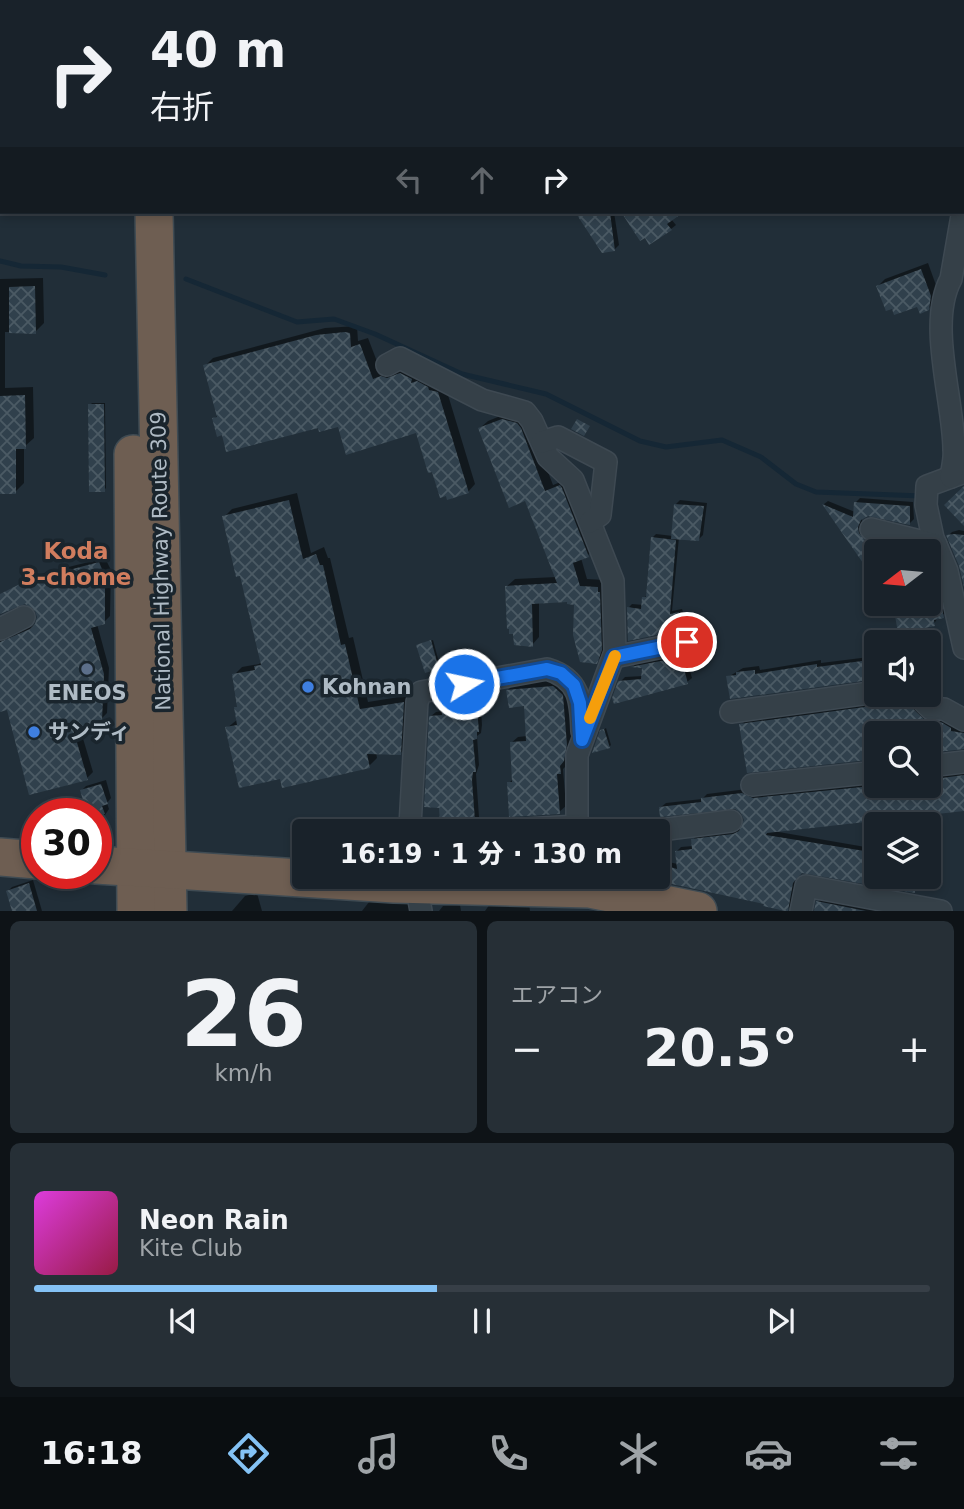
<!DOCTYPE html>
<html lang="ja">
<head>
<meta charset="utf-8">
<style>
  body { margin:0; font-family:"DejaVu Sans","Noto Sans JP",sans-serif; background:#262f36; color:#f1f3f6; height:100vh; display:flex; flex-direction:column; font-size:26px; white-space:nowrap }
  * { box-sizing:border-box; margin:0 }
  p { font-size:23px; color:#9fa4a8 }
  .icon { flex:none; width:38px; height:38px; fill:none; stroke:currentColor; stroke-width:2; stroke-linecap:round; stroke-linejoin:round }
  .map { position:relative; height:911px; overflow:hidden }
  .side { display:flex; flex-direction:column; gap:10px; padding:10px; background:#0e1317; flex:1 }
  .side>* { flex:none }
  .banner { position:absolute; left:0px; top:0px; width:964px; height:214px; box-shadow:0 4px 10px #0003,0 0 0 2px #373f47; background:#19222a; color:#f1f3f6; overflow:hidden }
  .needle { width:46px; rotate:254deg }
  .tools { position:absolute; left:864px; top:539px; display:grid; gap:14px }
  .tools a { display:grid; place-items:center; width:77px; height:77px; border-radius:7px; background:#19222a; box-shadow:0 4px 10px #0003,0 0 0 2px #373f47; font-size:35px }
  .speed { position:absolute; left:21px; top:798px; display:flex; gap:14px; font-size:35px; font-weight:700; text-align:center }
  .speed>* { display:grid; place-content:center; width:91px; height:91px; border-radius:50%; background:#19222a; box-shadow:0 4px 10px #0003,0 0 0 2px #373f47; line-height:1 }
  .speed .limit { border:10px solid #d22; background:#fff; color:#111 }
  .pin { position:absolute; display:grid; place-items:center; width:60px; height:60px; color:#fff; margin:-30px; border:4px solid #fff; border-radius:50%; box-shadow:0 2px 7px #0007 }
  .me { position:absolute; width:77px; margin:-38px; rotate:80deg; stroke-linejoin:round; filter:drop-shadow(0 0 5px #0008) }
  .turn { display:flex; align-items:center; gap:24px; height:147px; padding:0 35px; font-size:32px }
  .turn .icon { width:91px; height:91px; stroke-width:2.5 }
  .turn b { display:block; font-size:49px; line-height:60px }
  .lanes { display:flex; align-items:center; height:66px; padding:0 35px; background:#0003; justify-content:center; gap:35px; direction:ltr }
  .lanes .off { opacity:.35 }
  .big { font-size:52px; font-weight:800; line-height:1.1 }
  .side .card { flex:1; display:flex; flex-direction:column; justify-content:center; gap:10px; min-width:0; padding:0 24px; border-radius:10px; background:#262f36 }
  .side .dial { align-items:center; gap:0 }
  .dial b { font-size:91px; line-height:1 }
  .song { display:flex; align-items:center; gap:21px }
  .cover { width:84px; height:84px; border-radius:10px; background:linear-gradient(135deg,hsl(300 70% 55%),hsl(340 70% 35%)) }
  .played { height:7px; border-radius:4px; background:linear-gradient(90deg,#84c2f5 45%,#373f47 45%) }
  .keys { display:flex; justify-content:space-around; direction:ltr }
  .heat { display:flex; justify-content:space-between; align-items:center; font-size:38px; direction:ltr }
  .side .tiles { flex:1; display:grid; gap:10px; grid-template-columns:1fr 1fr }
  .card:last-child { grid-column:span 2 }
  .trip { position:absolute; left:292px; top:819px; width:378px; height:70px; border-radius:7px; background:#19222a; box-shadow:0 4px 10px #0003,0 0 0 2px #373f47; font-weight:800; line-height:70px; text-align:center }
  .tabs { display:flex; height:112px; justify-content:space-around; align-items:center; background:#0a0e11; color:#9fa4a8 }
  .tabs .icon { width:49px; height:49px }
  .tabs .current { color:#84c2f5 }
  .tabs b { font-size:32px; color:#f1f3f6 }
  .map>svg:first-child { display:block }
</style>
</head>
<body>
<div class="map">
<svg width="964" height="911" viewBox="0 0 964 911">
  <defs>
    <pattern id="building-cross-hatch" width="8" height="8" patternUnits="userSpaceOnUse" patternTransform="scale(1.75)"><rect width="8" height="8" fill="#30404c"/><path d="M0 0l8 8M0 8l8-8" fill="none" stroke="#4b5a64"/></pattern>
  </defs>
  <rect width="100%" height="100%" fill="#212e38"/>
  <!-- shadow -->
  <g fill="#0007">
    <polygon points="962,118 964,118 962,142"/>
    <polygon points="577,212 614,212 619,245 614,250 603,251"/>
    <polygon points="623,212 674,212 676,214 671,219 676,225 671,229 641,239"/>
    <polygon points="928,263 937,288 935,302 928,309 878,286 885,279"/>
    <polygon points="43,278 44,323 35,332 5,332 5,388 33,387 34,438 24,447 24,483 15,492 0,492 0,279"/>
    <polygon points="357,326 358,341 368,338 381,372 409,366 445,385 475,484 468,492 417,431 340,425 223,433 214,419 218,415 205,366 213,358 325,328"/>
    <polygon points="92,403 105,403 106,488 104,490 90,405"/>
    <polygon points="510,412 528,420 553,485 568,479 596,548 588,555 581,558 587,579 605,580 609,641 604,654 596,662 576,603 569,600 539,601 539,637 532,645 507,586 515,579 556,577 526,499 480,428 488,421"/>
    <polygon points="297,493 311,553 324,547 328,558 330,558 349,638 353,637 368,702 411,695 408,745 400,754 376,752 377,758 369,766 281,777 227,728 238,719 239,705 234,675 242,667 259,664 262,661 241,574 224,517 232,509"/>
    <polygon points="860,498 913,502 914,519 910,523 867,514 862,519 862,529 927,551 877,551 877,584 876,581 873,582 868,562 864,561 824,504 828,501 855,512 855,503"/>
    <polygon points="680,500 707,503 703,535 699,539 679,537 672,611 682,609 683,612 686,612 688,624 684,627 629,607 632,604 644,605 644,598 648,594 652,538 656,534 673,536 676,504"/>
    <polygon points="959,530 964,531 964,579 948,536 952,532"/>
    <polygon points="929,552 938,570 948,612 938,617 934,624 900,635 895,604 929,604"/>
    <polygon points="105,558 111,570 110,616 104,622 97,624 109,668 107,713 101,719 79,725 93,772 87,778 8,708 0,710 0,635 7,637 37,624 39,617 33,605 24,602 0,613 0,595 44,573"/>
    <polygon points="433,640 440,666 438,668 418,645"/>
    <polygon points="680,654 682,662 687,661 692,678 687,682 620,682 625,677 643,676 643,667 634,666 636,663"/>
    <polygon points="877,656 877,677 728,677 743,668 759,666 760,670 821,660 821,663"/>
    <polygon points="560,680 567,686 572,738 570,753 566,758 566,766 563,769 566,806 559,812 509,783 514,778 511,743 518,737 527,736 526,704 508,690 514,684"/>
    <polygon points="480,692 482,725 481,733 477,736 479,765 476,774 480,831 443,831 431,716 436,712 443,711 443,702 447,698"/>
    <polygon points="890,695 909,695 964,729 964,748 929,733 877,733 741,725 746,720 886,701"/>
    <polygon points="606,728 611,745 609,747 602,731"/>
    <polygon points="964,772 964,810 773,831 877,849 877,877 918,877 919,887 915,891 802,872 797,876 792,905 788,909 766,902 643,877 658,877 658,860 678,864 677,851 681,847 693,846 693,840 697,835 744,828 746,818 738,808 661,807 666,803 702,799 707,794 747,789 877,782 877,786 929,786 929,774"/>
    <polygon points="106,780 111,798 107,803 109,809 105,815 96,821 96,814 82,790 86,786"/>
    <polygon points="33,880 42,911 14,911 8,891 12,887"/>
    <polygon points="257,893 262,911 232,911 245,896"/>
    <polygon points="824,896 900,911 816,911 818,902"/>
    <polygon points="388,898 414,899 418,911 362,911 369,902"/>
    <polygon points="492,901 529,902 530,911 485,911"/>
    <polygon points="460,905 461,911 439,911 443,906"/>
  </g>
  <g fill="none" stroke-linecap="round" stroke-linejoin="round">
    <!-- stream -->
    <g stroke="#152735" stroke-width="5">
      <polyline points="0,261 21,266 61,267 105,275"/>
      <polyline points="186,279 297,322 334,319 375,334 462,374 546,394 640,441 666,447 722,440 761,457 796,484 816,492 922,496"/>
    </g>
  </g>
  <!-- building -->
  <g fill="url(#building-cross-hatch)">
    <polygon points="575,212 610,212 615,251 602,253"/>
    <polygon points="621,212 684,212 667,224 672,230 649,245 645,238 640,241"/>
    <polygon points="921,269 931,296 929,310 920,314 917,307 894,315 892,309 886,311 876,286"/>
    <polygon points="35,286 36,334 9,333 9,287"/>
    <polygon points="345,332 350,333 351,347 360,344 373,379 381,376 387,378 400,373 412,379 411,383 417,381 428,387 429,390 438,392 469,493 447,500 446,496 440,498 432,472 428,473 416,433 346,455 338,427 319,432 318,428 226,452 222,435 217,437 212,418 217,417 203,365 316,335"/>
    <polygon points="25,395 26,449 16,449 16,494 0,494 0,396"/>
    <polygon points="88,404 104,404 105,492 89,492"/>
    <polygon points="502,419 517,423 521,428 545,491 560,485 562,488 589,557 573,563 580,586 598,587 598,592 600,592 602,650 597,664 580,662 573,635 574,605 567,604 567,602 532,604 533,647 514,645 513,634 509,634 509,629 507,629 505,586 557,583 525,501 509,508 478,428"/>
    <polygon points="577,419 590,426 584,436 571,429"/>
    <polygon points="964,486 964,526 944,505"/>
    <polygon points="289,500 303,559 316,554 320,565 323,565 341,645 345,644 360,709 404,702 401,755 367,754 370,768 282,788 280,779 239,788 225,727 237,725 234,707 237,707 232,674 255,670 254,666 261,665 240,576 236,577 222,516"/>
    <polygon points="854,502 910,506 910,525 868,516 861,520 858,527 859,533 867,542 906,551 877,551 877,564 863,563 822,504 853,517"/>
    <polygon points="674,504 704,506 699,541 671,539"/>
    <polygon points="954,534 964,535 964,587 959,566 946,535"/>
    <polygon points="651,537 676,540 670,614 679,612 680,615 682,614 685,629 628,641 627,607 641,609 642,597 646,597"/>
    <polygon points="99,562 105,576 105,624 91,628 104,674 102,721 73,729 88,780 29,795 7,710 0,712 0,642 30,629 35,624 37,617 35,611 25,604 0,614 0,594 24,582"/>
    <polygon points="929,563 939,594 929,596"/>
    <polygon points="893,604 941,604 944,618 934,620 935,626 898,633"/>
    <polygon points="431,640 439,669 425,673 416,645"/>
    <polygon points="676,658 678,665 683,664 688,684 614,704 612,698 618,681 641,679 642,668 630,667"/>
    <polygon points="877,659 877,679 730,699 726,676 736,675 736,672 755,670 755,674 817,664 817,667"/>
    <polygon points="553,686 563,695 567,745 564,761 560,766 561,774 557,774 560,814 509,817 507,782 512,782 510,742 526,741 524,706 509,708 506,690"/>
    <polygon points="476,695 479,732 477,732 477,739 473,740 476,772 473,772 472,780 475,821 440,823 439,808 424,807 429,716 442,715 441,702"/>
    <polygon points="889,696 904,696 908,704 926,721 941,722 951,728 951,731 964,733 964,749 929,753 929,733 877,733 877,759 747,773 739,724 879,705 886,702"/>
    <polygon points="604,729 610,748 592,753 600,730"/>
    <polygon points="964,775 964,811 767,833 766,835 877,853 877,877 914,877 915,893 802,873 793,883 788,911 785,911 763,906 764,904 658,881 658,869 669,871 670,867 677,869 675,851 692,849 691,839 733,834 739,831 744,820 741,813 735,809 660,817 659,807 701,802 701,798 742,793 753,798 872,786 935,786 934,779"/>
    <polygon points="101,784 108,804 102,806 105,814 87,814 80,790"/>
    <polygon points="29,883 37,911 12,911 6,891"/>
    <polygon points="816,901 866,911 814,911"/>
  </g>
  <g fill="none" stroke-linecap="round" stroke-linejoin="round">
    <!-- street casing -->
    <g stroke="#3e4952" stroke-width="24">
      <g id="street">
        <polyline points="962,159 964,159"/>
        <polyline points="387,365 400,358 482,400 525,412 532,421 548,457 573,480 613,581 615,652 577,755 577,831"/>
        <polyline points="542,442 558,437 606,462 600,515 590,522"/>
        <polyline points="962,473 927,486 926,505 933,538 947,571 964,648"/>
        <path d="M951 477C952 469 955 459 954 450 954 402 927 323 951 279L964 204"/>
        <polyline points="871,529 936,545"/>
        <polyline points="0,629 24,617"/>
        <polyline points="614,657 687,642"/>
        <polyline points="917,695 931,709 944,709 964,720"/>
        <polyline points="731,712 877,692"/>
        <polyline points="929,766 964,762"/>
        <polyline points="752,785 877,772"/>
        <path d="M412 831 410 826 417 702 421 692 547 669C580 679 581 701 582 731"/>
        <polyline points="490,831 577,826"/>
        <polyline points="652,831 731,821"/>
        <polyline points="416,884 421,911"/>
        <polyline points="801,911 806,886 941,911"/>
      </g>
    </g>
    <!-- highway casing -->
    <g stroke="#3f4b53" stroke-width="40">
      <g id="highway">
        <polyline points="152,0 152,2"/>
        <polyline points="154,212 168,911"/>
        <polyline points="133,454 136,911"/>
        <polyline points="0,857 37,860"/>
        <polyline points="96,865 394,884 590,889 698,911"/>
      </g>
    </g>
    <!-- street -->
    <use href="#street" stroke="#354048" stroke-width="21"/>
    <!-- highway -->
    <use href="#highway" stroke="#6e5e52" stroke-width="37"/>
  </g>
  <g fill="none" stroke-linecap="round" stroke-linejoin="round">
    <!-- route casing -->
    <g stroke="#114b97" stroke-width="18">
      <polyline id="route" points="464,684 547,669 561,673 574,685 580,703 582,740 614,657 687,642"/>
    </g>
    <!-- route -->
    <use href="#route" stroke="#1a73e8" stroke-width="12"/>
    <!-- slow -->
    <polyline stroke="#f59e0b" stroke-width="12" points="590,718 615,656"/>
  </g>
  <!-- markers -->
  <circle fill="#5c6f8a" stroke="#1a252d" stroke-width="2.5" cx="87" cy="669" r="7"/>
  <g fill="#3f7fe0" stroke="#1a252d" stroke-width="2.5">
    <circle cx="308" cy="687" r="7"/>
    <circle cx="34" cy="732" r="7"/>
  </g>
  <g text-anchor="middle" stroke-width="7" stroke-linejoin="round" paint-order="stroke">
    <!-- street labels -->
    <g font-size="21" fill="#afbbc5" stroke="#1a252d">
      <text transform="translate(161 561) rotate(-91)" y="7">National Highway Route 309</text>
    </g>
    <!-- poi labels -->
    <g font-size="21" font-weight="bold" fill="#afbbc5" stroke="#1a252d" text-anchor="start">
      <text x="322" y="694">Kohnan</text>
      <text x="87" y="700" text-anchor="middle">ENEOS</text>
      <text x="48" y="739">サンディ</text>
    </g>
    <!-- neighbourhood labels -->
    <g font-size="23" font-weight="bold" fill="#d17d5e" stroke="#1a252d">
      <text x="76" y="559">Koda<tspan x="76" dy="26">3-chome</tspan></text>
    </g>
  </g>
</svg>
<div class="tools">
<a><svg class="needle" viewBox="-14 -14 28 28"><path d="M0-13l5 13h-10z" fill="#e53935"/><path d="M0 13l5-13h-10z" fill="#9fa4a8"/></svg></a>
<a><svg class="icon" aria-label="sound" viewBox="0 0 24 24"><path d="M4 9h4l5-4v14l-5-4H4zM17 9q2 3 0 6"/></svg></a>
<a><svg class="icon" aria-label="search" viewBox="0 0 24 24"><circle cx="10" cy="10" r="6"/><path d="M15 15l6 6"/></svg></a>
<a><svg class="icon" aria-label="layers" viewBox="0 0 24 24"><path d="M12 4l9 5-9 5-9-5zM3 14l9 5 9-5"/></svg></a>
</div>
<div class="speed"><div class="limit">30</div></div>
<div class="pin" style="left:687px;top:642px;background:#d93025"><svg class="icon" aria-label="arrive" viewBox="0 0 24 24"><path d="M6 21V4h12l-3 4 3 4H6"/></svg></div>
<svg class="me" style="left:464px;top:684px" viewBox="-20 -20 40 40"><circle r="17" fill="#1a73e8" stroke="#fff" stroke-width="3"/><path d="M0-11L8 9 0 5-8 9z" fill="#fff"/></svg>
<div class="trip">16:19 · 1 分 · 130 m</div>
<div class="banner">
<div class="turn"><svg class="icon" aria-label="right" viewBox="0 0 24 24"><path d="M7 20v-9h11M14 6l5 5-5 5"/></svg><div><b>40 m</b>右折</div></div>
<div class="lanes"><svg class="icon off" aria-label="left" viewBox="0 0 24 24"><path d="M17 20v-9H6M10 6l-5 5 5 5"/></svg><svg class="icon off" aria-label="ahead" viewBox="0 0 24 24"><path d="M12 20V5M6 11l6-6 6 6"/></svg><svg class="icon" aria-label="right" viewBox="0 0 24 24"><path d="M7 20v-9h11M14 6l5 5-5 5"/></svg></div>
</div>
</div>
<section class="side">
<div class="tiles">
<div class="card dial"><b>26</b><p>km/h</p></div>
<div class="card"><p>エアコン</p>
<div class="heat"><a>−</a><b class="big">20.5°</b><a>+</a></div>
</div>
<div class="card">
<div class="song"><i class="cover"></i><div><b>Neon Rain</b><p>Kite Club</p></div></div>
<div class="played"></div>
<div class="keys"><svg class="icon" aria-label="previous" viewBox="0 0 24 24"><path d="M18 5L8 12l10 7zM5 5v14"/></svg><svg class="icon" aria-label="pause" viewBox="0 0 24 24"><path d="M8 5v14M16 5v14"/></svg><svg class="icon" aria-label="next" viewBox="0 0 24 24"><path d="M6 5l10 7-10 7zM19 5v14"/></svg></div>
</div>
</div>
</section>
<nav class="tabs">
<b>16:18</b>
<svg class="icon current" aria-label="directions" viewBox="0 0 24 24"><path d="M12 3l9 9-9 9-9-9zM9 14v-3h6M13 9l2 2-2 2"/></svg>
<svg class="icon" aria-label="music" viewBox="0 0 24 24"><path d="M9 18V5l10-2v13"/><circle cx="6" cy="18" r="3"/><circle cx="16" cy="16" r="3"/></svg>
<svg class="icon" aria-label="phone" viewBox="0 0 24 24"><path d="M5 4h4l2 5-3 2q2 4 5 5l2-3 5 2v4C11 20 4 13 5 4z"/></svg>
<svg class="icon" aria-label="climate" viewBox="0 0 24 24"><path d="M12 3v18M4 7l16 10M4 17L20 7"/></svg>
<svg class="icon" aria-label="car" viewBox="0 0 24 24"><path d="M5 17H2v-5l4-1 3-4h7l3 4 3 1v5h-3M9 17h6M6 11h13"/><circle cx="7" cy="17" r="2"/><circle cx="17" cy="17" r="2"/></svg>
<svg class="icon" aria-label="filters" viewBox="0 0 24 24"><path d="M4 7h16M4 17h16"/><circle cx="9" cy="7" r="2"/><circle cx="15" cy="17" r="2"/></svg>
</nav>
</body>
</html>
